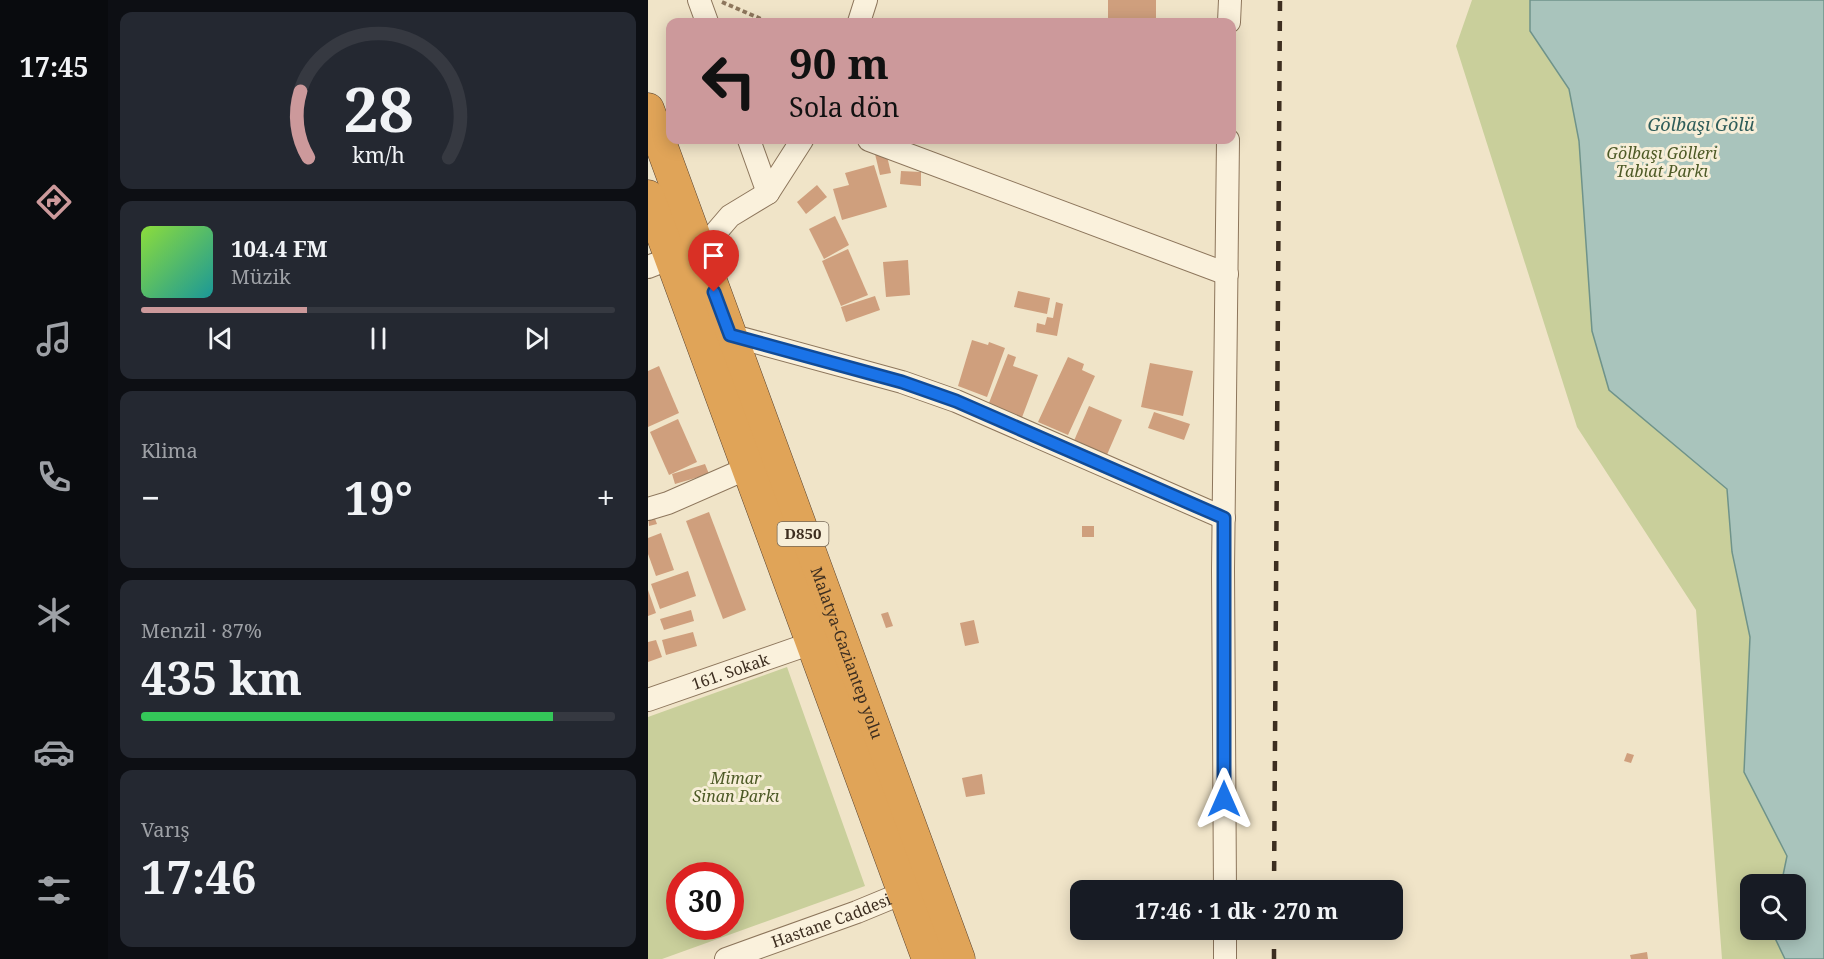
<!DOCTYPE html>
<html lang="tr">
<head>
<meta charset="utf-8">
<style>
  body { margin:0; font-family:"Noto Serif",serif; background:#242831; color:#f1f3f6; height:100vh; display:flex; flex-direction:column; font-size:22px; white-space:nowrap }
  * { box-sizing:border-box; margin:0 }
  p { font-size:20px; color:#9ea1a6 }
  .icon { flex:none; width:33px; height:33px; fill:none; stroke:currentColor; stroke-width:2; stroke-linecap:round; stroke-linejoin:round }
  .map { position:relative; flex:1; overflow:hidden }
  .sheet { display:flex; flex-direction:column; gap:12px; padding:12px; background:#0d0f14; width:540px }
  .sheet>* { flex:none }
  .guide { position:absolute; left:18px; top:18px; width:570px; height:126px; border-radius:12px; box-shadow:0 3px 15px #0003; background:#cc999b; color:#111; overflow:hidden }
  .controls { position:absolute; left:1092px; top:874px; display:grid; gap:12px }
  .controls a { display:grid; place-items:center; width:66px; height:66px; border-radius:12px; background:#171b24; box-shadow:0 3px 15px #0003; font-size:30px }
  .speed { position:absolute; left:18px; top:862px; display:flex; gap:12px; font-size:30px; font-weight:700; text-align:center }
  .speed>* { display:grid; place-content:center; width:78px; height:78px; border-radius:50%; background:#171b24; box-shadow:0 3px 15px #0003; line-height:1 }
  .speed .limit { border:9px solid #d22; background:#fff; color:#111 }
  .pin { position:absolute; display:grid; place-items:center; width:51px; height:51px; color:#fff; margin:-62px -26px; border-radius:50% 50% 50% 0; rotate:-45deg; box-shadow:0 0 6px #0007 }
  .pin .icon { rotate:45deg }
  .me { position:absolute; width:66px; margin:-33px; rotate:0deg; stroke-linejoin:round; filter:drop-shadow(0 0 4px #0008) }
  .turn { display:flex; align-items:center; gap:21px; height:126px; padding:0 24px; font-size:27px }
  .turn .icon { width:78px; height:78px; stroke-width:2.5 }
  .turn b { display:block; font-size:42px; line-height:51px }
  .big { font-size:45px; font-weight:700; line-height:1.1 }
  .sheet .card { flex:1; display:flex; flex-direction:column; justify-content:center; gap:9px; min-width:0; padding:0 21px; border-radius:12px; background:#242831 }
  .sheet .dial { align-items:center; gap:0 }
  .dial svg { height:156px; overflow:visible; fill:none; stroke:#363941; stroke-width:7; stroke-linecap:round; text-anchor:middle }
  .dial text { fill:#f1f3f6; stroke:none }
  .song { display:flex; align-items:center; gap:18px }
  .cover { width:72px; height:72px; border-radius:9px; background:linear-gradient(135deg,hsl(90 70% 55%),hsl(180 70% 35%)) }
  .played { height:6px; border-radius:3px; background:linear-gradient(90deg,#cc999b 35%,#363941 35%) }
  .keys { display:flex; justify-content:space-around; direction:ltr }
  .heat { display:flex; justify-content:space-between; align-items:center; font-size:33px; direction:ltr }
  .charge { height:9px; border-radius:4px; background:linear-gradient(90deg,#34c759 87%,#363941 0) }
  .trip { position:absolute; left:422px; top:880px; width:333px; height:60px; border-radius:12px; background:#171b24; box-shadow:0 3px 15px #0003; font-weight:700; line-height:60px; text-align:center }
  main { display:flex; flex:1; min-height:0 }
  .tabs { display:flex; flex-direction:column; width:108px; justify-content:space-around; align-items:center; background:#090b0e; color:#9ea1a6 }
  .tabs .icon { width:42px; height:42px }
  .tabs .active { color:#cc999b }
  .tabs b { font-size:27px; color:#f1f3f6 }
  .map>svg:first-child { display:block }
</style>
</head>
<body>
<main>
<nav class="tabs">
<b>17:45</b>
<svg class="icon active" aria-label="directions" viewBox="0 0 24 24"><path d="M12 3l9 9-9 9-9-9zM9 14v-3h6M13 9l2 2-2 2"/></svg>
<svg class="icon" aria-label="music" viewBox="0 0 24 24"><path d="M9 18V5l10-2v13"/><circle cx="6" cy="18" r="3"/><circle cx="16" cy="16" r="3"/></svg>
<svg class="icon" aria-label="phone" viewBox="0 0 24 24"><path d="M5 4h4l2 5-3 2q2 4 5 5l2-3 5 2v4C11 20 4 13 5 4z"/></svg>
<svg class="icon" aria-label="climate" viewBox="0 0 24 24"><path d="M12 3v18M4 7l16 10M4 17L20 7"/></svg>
<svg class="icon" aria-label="car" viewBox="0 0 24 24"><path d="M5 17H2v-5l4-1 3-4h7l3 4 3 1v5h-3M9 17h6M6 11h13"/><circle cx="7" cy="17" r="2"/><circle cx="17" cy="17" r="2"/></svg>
<svg class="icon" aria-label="filters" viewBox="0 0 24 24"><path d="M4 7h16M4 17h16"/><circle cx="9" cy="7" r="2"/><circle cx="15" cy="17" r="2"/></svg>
</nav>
<section class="sheet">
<div class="card dial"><svg viewBox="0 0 100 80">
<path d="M14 69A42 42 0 1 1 86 69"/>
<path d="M14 69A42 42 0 0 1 10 35" stroke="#cc999b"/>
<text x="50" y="56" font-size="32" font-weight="700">28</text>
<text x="50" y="72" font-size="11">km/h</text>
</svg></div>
<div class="card">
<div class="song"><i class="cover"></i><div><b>104.4 FM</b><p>Müzik</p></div></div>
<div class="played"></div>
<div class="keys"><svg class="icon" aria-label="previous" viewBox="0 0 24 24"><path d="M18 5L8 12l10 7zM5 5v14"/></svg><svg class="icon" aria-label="pause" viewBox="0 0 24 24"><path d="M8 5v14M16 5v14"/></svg><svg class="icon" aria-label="next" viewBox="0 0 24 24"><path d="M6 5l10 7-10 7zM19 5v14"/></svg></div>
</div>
<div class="card"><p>Klima</p>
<div class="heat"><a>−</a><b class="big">19°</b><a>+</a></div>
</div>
<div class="card"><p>Menzil · 87%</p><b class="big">435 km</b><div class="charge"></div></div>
<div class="card"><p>Varış</p><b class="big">17:46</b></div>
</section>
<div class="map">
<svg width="1176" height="959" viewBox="0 0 1176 959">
  <rect width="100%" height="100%" fill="#f0e4c8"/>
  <!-- green -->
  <g fill="#c9cf9b" fill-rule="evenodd">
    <path d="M824 0H1176V959H1074L1048 610 929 427 808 46ZM1102 885H1148V930H1102Z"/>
    <path d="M139 667 217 886 14 959H0V717ZM32 876H82V927H32Z"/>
  </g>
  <!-- water -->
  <polygon fill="#a9c4bc" stroke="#6f938a" stroke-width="1.5" points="882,0 1176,0 1176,959 1137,959 1125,934 1125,930 1148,930 1148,885 1133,885 1139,856 1096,772 1102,637 1084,552 1079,489 961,390 944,331 931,141 921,89 882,31"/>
  <!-- building -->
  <g fill="#cf9f7d">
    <polygon points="460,0 508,0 508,19 540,19 540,22 460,22"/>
    <polygon points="238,152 243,173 232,175 227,154"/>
    <polygon points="226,165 239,207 194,220 185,189 201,185 197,173"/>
    <polygon points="253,171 273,172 273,186 252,184"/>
    <polygon points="169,185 179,197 158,214 149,202"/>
    <polygon points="187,216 201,245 176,259 161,229"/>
    <polygon points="200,249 220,295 193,306 174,261"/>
    <polygon points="260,260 262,295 238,297 235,262"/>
    <polygon points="370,291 402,298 399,314 366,307"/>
    <polygon points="227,296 232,310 198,322 193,307"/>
    <polygon points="408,302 415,304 409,336 388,332 389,323 397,325 399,317 405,318"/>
    <polygon points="324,340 340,345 341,342 357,348 339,397 310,386"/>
    <polygon points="360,354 368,357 365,366 390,375 373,420 339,408"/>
    <polygon points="420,357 436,364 434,370 447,376 420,435 390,422"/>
    <polygon points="502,363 545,371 535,416 493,407"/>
    <polygon points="11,366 31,413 0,427 0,371"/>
    <polygon points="441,406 474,420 458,457 425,443"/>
    <polygon points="506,412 542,424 536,440 500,428"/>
    <polygon points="30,419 49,462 21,475 2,432"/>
    <polygon points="57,464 61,474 27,484 24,474"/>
    <polygon points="4,511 9,524 1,526 0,513"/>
    <polygon points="61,512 98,610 75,619 38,521"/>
    <rect x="434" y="526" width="12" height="11"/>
    <polygon points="13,533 26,570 8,576 0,554 0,538"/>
    <polygon points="40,571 48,596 12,609 3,584"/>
    <polygon points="0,590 8,613 0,616"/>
    <polygon points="43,610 46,621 16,630 12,619"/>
    <polygon points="240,612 245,626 238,628 233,614"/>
    <polygon points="326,620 331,643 317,646 312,623"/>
    <polygon points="45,632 49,646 18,655 14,640"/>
    <polygon points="8,640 14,657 0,662 0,642"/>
    <polygon points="979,753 986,755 983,763 976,761"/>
    <polygon points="334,774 337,794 318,797 314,778"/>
    <polygon points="999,952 1000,959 983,959 982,955"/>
  </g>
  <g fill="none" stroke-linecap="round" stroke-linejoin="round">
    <!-- minor casing -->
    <g stroke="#8d765c" stroke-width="24">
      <g id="minor">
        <polyline points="51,0 59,22"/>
        <polyline points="211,22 218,0"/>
        <polyline points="581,22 582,0"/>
        <polyline points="101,140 120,193"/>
        <polyline points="221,140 579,274"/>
        <polyline points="52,251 82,216 120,193 154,140"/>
        <polyline points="0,267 23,258"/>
        <polyline points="82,335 254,382 308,401 576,518"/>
        <polyline points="0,509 20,503 100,468"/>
        <path id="s1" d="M0 700 164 643"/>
        <polyline points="577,891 575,570 580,140"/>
        <polyline points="577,930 577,959"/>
        <path id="s2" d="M78 959 209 912 255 893"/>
      </g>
    </g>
    <!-- highway casing -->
    <g stroke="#5b4430" stroke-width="33">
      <g id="highway">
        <path id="s3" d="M0 109 311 959"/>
        <polyline points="0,196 280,959"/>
      </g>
    </g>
    <!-- path -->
    <polyline stroke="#8d765c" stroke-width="4" stroke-dasharray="4.5 3" stroke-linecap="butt" points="74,2 120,22"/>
    <!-- minor -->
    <use href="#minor" stroke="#faf1dc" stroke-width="22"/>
    <!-- highway -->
    <use href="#highway" stroke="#e0a458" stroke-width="32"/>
    <!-- rail -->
    <g stroke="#3d2e20" stroke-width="4.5" stroke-dasharray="10 10" stroke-linecap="butt">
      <polyline points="626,891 632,0"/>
      <polyline points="626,959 626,930"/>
    </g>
  </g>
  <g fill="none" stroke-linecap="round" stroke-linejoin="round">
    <!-- route casing -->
    <g stroke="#114b97" stroke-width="15">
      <polyline id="route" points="66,292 82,335 254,382 308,401 576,518 576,799"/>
    </g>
    <!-- route -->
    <use href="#route" stroke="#1a73e8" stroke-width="10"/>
  </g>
  <g text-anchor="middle" stroke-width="6" stroke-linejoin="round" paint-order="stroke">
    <!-- shield labels -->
    <rect fill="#f7eed8" stroke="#756857" stroke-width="1.5" x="129.5" y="522" width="51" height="24" rx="4.5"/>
    <g font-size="15" font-weight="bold" fill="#3d2e20">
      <text x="155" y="539">D850</text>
    </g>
    <!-- park labels -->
    <g font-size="16" font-style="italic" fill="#4d5a26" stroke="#f7eed8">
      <text x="1014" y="159">Gölbaşı Gölleri<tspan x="1014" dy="18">Tabiat Parkı</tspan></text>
      <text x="88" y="784">Mimar<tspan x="88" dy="18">Sinan Parkı</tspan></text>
    </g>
    <!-- street labels -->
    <g font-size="16" fill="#3d2e20" stroke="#f7eed8">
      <text dy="6" stroke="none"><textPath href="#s3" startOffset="579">Malatya-Gaziantep yolu</textPath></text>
      <text dy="6" stroke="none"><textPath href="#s1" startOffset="87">161. Sokak</textPath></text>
      <text dy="6" stroke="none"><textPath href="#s2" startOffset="112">Hastane Caddesi</textPath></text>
    </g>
    <!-- water labels -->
    <g font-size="18" font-style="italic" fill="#2f5d5a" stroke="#f7eed8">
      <text x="1053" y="131">Gölbaşı Gölü</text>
    </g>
  </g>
</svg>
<div class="controls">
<a><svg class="icon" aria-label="search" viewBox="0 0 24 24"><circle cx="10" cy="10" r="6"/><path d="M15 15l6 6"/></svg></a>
</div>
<div class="speed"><div class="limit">30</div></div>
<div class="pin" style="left:66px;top:292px;background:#d93025"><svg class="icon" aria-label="arrive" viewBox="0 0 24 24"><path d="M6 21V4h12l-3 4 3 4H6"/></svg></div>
<svg class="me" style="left:576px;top:799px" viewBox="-20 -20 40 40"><path d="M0-17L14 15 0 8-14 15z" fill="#1a73e8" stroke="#fff" stroke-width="4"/></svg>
<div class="trip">17:46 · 1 dk · 270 m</div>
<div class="guide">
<div class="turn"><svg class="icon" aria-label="left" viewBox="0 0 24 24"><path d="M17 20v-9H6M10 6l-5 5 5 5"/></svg><div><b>90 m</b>Sola dön</div></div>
</div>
</div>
</main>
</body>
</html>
